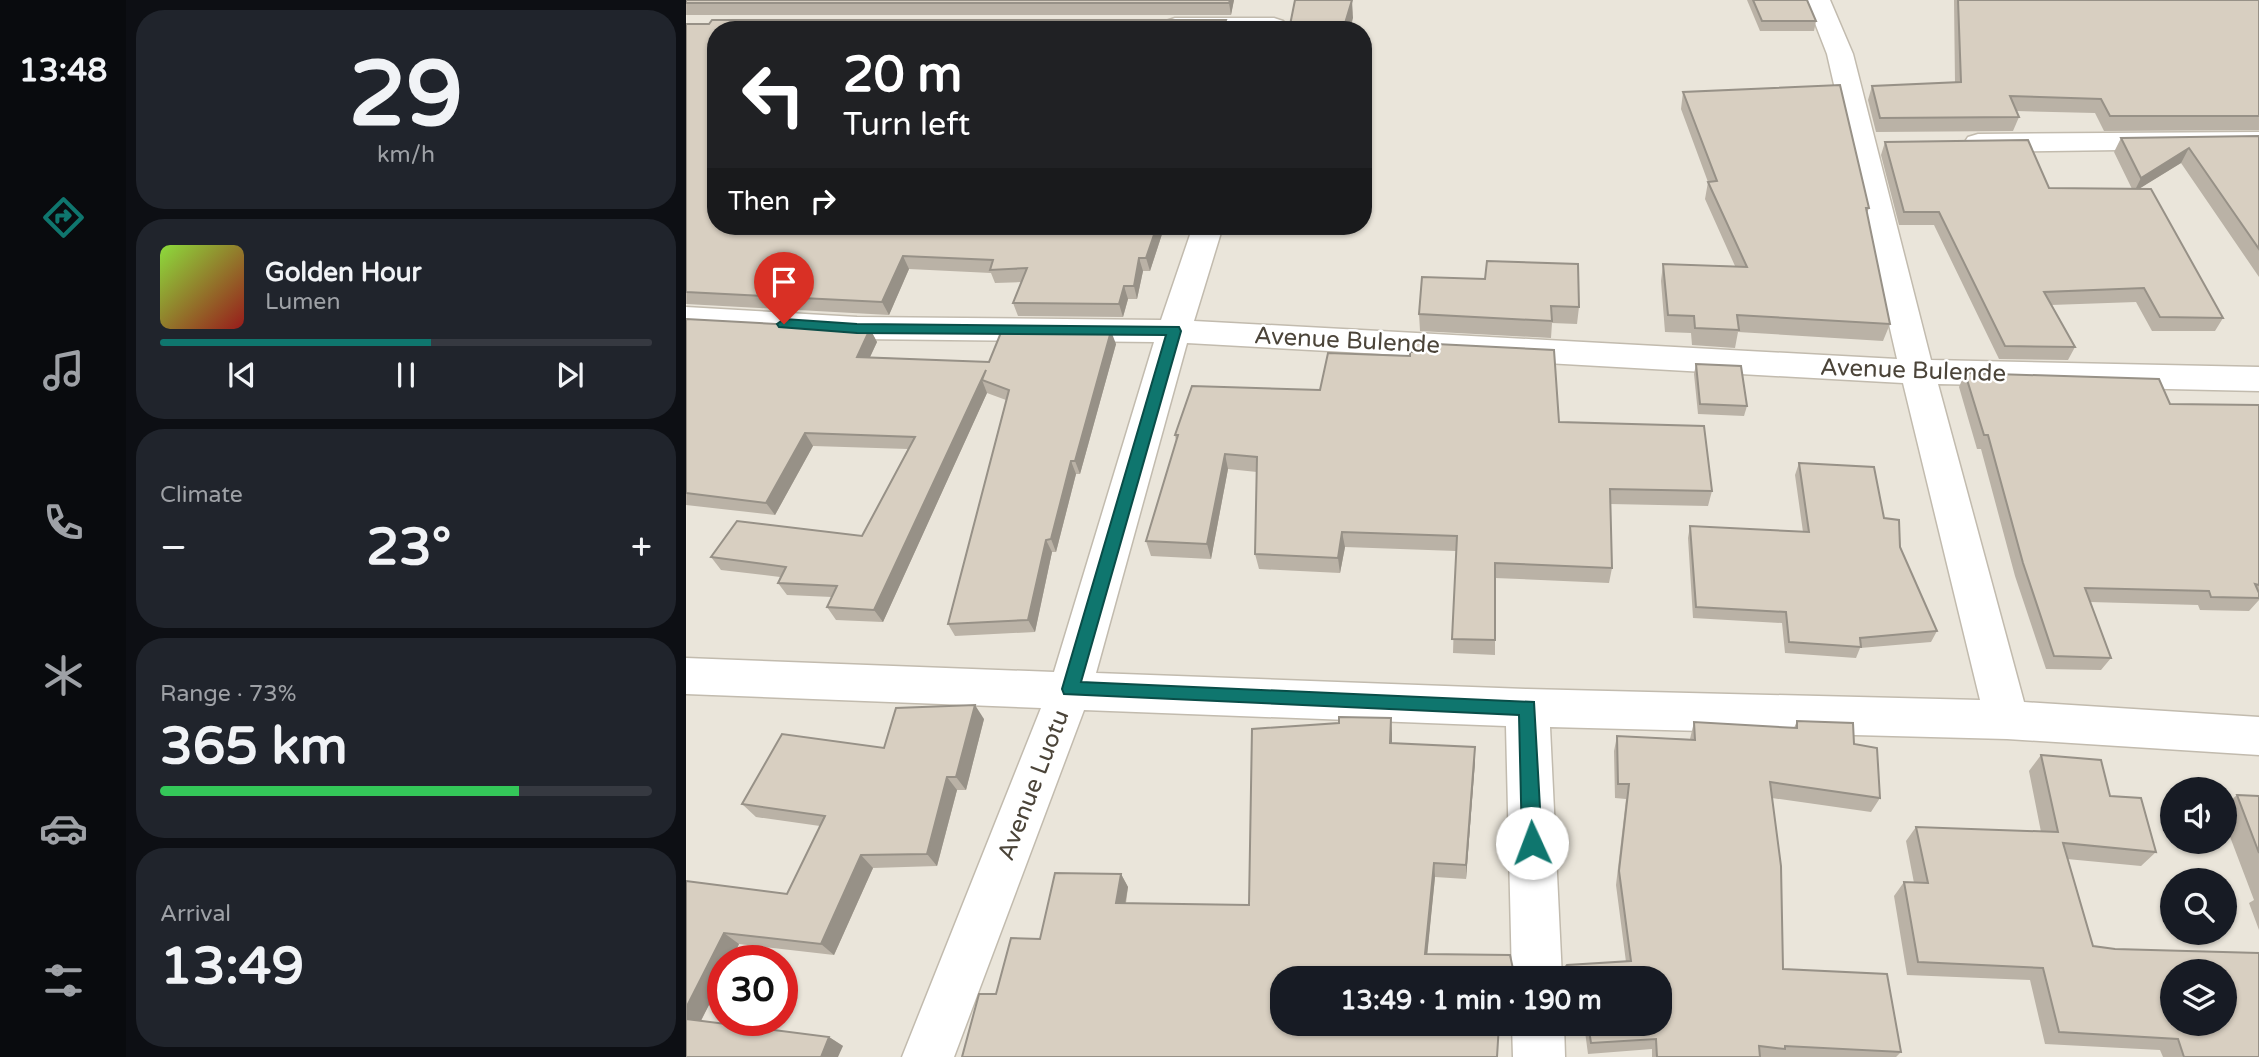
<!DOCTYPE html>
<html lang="en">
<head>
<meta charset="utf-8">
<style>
  body { margin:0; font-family:"Varela Round",sans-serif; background:#20242c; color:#f1f3f6; height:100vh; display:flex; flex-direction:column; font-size:26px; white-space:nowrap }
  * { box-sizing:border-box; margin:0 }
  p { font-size:23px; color:#9ea1a6 }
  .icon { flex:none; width:38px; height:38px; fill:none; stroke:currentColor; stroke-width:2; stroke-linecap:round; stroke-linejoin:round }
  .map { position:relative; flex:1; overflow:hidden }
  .sheet { display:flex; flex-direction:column; gap:10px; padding:10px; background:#0d0f14; width:560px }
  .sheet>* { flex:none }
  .hud { position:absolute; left:21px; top:21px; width:665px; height:214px; border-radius:28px; box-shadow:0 2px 5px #0004; background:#202124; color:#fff; overflow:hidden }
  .tools { position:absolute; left:1474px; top:777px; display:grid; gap:14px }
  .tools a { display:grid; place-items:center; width:77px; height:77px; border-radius:50%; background:#171b24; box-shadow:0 2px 5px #0004; font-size:35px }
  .speed { position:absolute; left:21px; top:945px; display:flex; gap:14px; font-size:35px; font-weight:700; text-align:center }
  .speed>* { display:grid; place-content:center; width:91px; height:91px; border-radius:50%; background:#171b24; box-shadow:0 2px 5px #0004; line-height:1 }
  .speed .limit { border:10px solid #d22; background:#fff; color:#111 }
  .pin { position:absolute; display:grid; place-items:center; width:60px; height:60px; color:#fff; margin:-72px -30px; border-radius:50% 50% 50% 0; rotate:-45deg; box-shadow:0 0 7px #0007 }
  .pin .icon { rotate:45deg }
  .me { position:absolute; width:77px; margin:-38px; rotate:358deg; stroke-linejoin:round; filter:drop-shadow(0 0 5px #0008) }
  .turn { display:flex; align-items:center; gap:24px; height:147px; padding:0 21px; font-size:32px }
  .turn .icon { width:91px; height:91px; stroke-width:2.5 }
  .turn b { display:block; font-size:49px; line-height:60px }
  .then { display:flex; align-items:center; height:66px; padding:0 21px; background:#0003; gap:14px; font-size:26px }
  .big { font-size:52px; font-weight:700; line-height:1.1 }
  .sheet .widget { flex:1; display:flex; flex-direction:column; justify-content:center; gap:10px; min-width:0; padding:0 24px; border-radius:28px; background:#20242c }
  .sheet .dial { align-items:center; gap:0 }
  .dial b { font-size:91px; line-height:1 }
  .song { display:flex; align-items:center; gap:21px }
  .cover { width:84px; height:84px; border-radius:10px; background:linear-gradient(135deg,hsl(90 70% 55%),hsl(0 70% 35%)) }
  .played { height:7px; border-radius:4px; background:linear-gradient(90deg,#0f766e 55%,#363941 55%) }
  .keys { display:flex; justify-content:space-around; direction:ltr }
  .heat { display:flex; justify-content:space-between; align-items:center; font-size:38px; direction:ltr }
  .charge { height:10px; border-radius:5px; background:linear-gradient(90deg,#34c759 73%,#363941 0) }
  .trip { position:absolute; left:584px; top:966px; width:402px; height:70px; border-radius:28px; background:#171b24; box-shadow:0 2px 5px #0004; font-weight:700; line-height:70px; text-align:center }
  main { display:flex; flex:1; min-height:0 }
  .tabs { display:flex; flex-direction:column; width:126px; justify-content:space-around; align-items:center; background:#090b0e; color:#9ea1a6 }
  .tabs .icon { width:49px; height:49px }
  .tabs .current { color:#0f766e }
  .tabs b { font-size:32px; color:#f1f3f6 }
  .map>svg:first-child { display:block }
</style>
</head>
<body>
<main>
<nav class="tabs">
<b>13:48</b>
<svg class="icon current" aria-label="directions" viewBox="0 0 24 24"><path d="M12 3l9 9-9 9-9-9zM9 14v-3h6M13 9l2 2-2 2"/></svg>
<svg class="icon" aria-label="music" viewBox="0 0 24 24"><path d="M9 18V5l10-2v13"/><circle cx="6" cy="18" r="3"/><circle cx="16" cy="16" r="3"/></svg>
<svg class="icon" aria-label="phone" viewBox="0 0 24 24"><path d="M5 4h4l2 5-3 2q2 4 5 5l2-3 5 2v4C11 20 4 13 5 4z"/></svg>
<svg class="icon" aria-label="climate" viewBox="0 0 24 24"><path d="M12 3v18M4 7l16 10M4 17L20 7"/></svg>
<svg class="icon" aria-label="car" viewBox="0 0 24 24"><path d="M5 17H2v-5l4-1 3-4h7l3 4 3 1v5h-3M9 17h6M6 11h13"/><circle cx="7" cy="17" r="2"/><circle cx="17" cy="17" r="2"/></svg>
<svg class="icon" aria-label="filters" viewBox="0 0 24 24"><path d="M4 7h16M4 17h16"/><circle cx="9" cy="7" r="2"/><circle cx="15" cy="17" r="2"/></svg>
</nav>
<section class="sheet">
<div class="widget dial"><b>29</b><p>km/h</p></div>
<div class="widget">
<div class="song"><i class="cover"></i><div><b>Golden Hour</b><p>Lumen</p></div></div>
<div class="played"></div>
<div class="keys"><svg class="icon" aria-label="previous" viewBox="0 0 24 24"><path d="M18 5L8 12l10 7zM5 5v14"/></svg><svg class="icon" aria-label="pause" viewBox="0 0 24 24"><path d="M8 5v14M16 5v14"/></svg><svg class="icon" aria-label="next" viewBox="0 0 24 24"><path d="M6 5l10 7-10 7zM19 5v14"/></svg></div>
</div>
<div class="widget"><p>Climate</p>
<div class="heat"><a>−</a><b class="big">23°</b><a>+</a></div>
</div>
<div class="widget"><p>Range · 73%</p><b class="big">365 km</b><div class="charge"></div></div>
<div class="widget"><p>Arrival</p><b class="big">13:49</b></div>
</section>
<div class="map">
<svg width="1573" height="1057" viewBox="0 0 1573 1057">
  <rect width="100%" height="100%" fill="#f6f3ec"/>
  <!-- residential -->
  <path fill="#eae5da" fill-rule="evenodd" d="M0 0H1573V1057H0ZM30 30H677V226H30ZM1486 789H1538V842H1486ZM1486 880H1538V933H1486ZM37 961H96V1020H37ZM1486 971H1538V1024H1486ZM597 978H975V1024H597Z"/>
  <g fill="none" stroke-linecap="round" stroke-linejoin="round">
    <!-- street casing -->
    <g stroke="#c2bbae" stroke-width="3">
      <g id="street">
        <path d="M1120 0H1144L1167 54 1245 360 1573 367V391L1252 384 1338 702 1573 717V755L1321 739 864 727 876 978H826L820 726 398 710 268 1057H216L355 708 0 694V658L368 672 468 342 171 339 0 329V307L171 317 475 320 507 226H537L508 321 1211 359 1141 54ZM501 343 1217 383 1294 700 841 689 410 673Z"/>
        <polygon points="489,18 588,18 597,21 601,26 598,30 479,30 476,26 480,21"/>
        <polygon points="1573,132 1573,148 1292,152 1282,149 1278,143 1282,137 1292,134"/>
        <polygon points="826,1024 878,1024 879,1057 827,1057"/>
      </g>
    </g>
    <!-- street -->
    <use href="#street" fill="#fff" fill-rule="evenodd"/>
  </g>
  <!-- wall -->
  <g fill="#bab2a6">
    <polygon points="0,0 548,0 545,15 0,15"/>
    <polygon points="1061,0 1121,0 1130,21 1128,31 1074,31"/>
    <polygon points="1268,0 1573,0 1573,130 1418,131 1409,113 1330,111 1333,117 1327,131 1190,132 1182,100 1186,86 1269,83"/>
    <polygon points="540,20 541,30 30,30 30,226 476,226 477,231 464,271 457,271 451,299 442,299 437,317 332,316 327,303 336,282 309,283 305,273 223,269 203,315 0,304 0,24"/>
    <polygon points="997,92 1183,208 1181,213 1204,324 1197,341 1052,332 1049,348 1006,345 1005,333 979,332 975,281 977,264 1049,266 1019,199 1022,182 995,109"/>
    <polygon points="1573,136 1573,277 1495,163 1452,189 1537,318 1529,331 1466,331 1450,302 1365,305 1389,347 1382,360 1313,359 1248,225 1213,225 1195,155 1199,142 1363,188 1446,189 1428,152 1435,138"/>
    <polygon points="736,277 893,307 891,324 866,323 865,338 734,331 733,314"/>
    <polygon points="0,319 184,329 191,342 184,357 303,362 430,344 394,474 390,474 370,552 366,552 349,632 269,636 262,624 320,400 301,393 197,622 150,620 141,607 146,597 101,595 92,583 94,577 35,570 25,557 176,536 222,449 127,446 89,515 0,505"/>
    <polygon points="1010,364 1061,406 1058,416 1012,414 1008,374"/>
    <polygon points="1279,373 1484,404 1573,405 1573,600 1563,611 1514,610 1512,605 1404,602 1425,658 1415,670 1360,669 1329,576 1295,449 1291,449 1273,387"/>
    <polygon points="873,422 1026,491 1022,506 924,504 926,568 923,583 809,578 809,655 767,653 770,551 659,547 654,573 573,569 569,554 571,472 542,469 525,559 465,556 460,541 490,441 489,435"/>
    <polygon points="1113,463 1198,518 1214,547 1251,631 1245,642 1174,648 1170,658 1099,653 1096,623 1007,618 1002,538 1004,526 1117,532 1109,475"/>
    <polygon points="298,719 280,790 271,790 251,866 187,868 148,955 53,944 15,1021 143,1037 157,1046 0,1057 0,881 101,894 134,826 70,817 56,804 198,748"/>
    <polygon points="1111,721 1168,744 1194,798 1185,812 1086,798 1097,969 1215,1052 1210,1057 966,1057 966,1049 902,1054 898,1024 975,1024 975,978 310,994 354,939 435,874 442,887 440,903 563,905 706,733 706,743 789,762 780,879 749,877 741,954 827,969 878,969 940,962 930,885 940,799 929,798 928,751 931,736 1004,739 1008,722 1108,728"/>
    <polygon points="1355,755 1424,796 1470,852 1455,866 1381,859 1407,946 1573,1057 1477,1057 1474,1050 1359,1044 1344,980 1221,975 1208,896 1218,882 1228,883 1220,841 1230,827 1355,832 1343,771"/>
    <polygon points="1551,795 1573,796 1573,930 1563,903 1568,900 1538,821 1538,806"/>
  </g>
  <!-- shaded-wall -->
  <g fill="#979187">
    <polygon points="544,0 548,0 545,15 543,3"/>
    <polygon points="666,0 667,18 664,30 657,30"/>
    <polygon points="540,20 541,30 536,30"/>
    <polygon points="1503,148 1495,163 1448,192 1455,178"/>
    <polygon points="471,226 476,226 477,231 464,271 460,258"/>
    <polygon points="217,256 223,269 203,315 196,302"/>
    <polygon points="453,258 457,271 451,299 448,286"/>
    <polygon points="438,286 442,299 437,317 433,304"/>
    <polygon points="184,329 191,342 178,370 171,357"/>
    <polygon points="425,331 430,344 394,474 389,461"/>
    <polygon points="300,370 296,380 301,393 197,622 188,610"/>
    <polygon points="119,433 127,446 89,515 80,503"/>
    <polygon points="539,454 542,469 525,559 521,544"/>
    <polygon points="385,461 390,474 370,552 365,539"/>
    <polygon points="656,532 659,547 654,573 652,558"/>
    <polygon points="360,540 366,552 349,632 342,620"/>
    <polygon points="289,705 298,719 280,790 270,777"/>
    <polygon points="705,718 706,733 706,758 704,743"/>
    <polygon points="789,747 789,762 780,879 780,865"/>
    <polygon points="261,777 271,790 251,866 241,854"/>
    <polygon points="175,855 187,868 148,955 135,944"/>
    <polygon points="748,863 749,877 740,967 739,954"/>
    <polygon points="435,874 442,887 437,916 430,903"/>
    <polygon points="38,933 53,944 45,961 37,961 37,978 11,1028 0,1021 0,1008"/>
    <polygon points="143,1037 157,1046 152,1057 135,1057"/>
  </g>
  <!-- building -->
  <g fill="#d8cfc1" stroke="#979187" stroke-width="2" fill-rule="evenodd">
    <polygon points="0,0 544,0 543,3 0,3"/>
    <polygon points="609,0 666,0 657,30 603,30"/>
    <polygon points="1067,0 1121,0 1130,21 1076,21"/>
    <polygon points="1272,0 1573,0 1573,116 1424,116 1415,99 1324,96 1333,117 1194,118 1186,86 1275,82"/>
    <polygon points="26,20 540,20 536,30 30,30 30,226 471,226 460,258 453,258 448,286 438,286 433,304 327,303 341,268 304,270 307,260 217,256 196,302 0,292 0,24 23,24"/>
    <polygon points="1154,85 1183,208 1180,208 1204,324 1051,315 1053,330 1009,328 1008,316 982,315 977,264 1061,267 1022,182 1031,181 997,92"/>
    <polygon points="1573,136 1573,249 1503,148 1455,178 1435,138"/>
    <polygon points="1342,140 1363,188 1465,189 1537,318 1474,317 1458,288 1358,292 1389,347 1319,346 1253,212 1218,212 1199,142"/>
    <polygon points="801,261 892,264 893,307 865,306 866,321 733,314 736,277 799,279"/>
    <polygon points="0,319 184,329 171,357 303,362 316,330 425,331 389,461 385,461 365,539 360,540 342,620 262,624 323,390 296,380 300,370 188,610 141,607 151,586 92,583 100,567 25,557 51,521 176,536 229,437 119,433 80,503 0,493"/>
    <polygon points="730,343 868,350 873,422 1018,426 1026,491 924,489 926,568 809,563 809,640 766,639 771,536 656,532 652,558 569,554 571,457 539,454 521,544 460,541 492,435 489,435 506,386 634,390 642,353 724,356 724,352 730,352"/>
    <polygon points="1010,364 1055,366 1061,406 1014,404"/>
    <polygon points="1279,373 1473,379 1484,404 1573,405 1573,585 1569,584 1573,593 1573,598 1525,597 1523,591 1399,588 1425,658 1368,656 1337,563 1302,435 1298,435"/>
    <polygon points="1113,463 1188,467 1198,518 1213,520 1214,547 1251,631 1174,638 1175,647 1103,642 1100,612 1010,607 1004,526 1123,532"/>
    <polygon points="289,705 270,777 261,777 241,854 175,855 135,944 38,933 0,1008 0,881 101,894 139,816 56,804 96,734 198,748 210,708"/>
    <polygon points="653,717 705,718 704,743 789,747 780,865 748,863 739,954 824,955 827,969 878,969 881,965 945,961 933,871 943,784 932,784 931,736 1009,740 1008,722 1111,728 1111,721 1167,723 1168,744 1191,748 1194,798 1084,782 1095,866 1097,969 1201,974 1215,1052 1099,1046 1099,1049 1073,1046 1074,1057 971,1057 970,1039 905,1043 902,1024 975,1024 975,978 597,978 597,1024 813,1024 811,1057 276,1057 293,994 310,994 325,938 354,939 369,873 435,874 430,903 563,905 566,729 653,723"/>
    <path d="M1355 755 1415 760 1424 796 1455 798 1470 852 1377 843 1407 946 1429 949 1573 953V1057H1498L1492 1039 1373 1032 1357 968 1232 962 1218 882 1242 883 1230 827 1372 832ZM1486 971H1538V1024H1486Z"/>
    <polygon points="1551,795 1573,796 1573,853"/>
    <polygon points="0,1019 143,1037 135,1057 0,1057"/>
  </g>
  <!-- route -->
  <polygon fill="#0f766e" stroke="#0a4d48" stroke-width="2" points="98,319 171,324 493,327 495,331 395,682 848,702 856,843 853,849 846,852 839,849 836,843 833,715 378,694 376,689 480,335 171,333 93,327 91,324"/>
  <g text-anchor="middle" stroke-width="5" stroke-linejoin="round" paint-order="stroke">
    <!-- street labels -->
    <g font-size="24" fill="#4b4439" stroke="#fff">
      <text transform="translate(661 340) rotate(3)" y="8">Avenue Bulende</text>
      <text transform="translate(1227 370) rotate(2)" y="8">Avenue Bulende</text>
      <text transform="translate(347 785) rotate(-69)" y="8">Avenue Luotu</text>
    </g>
  </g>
</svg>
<div class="tools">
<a><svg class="icon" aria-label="sound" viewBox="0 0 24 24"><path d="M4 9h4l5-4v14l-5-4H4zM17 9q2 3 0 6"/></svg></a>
<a><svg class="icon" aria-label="search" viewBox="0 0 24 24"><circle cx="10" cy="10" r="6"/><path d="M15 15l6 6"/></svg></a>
<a><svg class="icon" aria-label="layers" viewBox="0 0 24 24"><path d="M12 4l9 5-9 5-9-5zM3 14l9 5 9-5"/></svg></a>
</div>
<div class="speed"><div class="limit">30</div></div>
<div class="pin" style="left:98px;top:324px;background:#d93025"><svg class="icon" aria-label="arrive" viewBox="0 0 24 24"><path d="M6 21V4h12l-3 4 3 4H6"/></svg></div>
<svg class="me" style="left:846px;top:843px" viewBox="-20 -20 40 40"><circle r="19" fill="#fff"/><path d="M0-13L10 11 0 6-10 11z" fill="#0f766e"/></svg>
<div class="trip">13:49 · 1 min · 190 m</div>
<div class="hud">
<div class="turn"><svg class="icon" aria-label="left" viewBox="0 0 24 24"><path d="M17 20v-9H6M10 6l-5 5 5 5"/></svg><div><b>20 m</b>Turn left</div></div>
<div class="then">Then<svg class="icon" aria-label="right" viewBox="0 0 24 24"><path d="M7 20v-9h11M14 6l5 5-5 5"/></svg></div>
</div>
</div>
</main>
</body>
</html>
